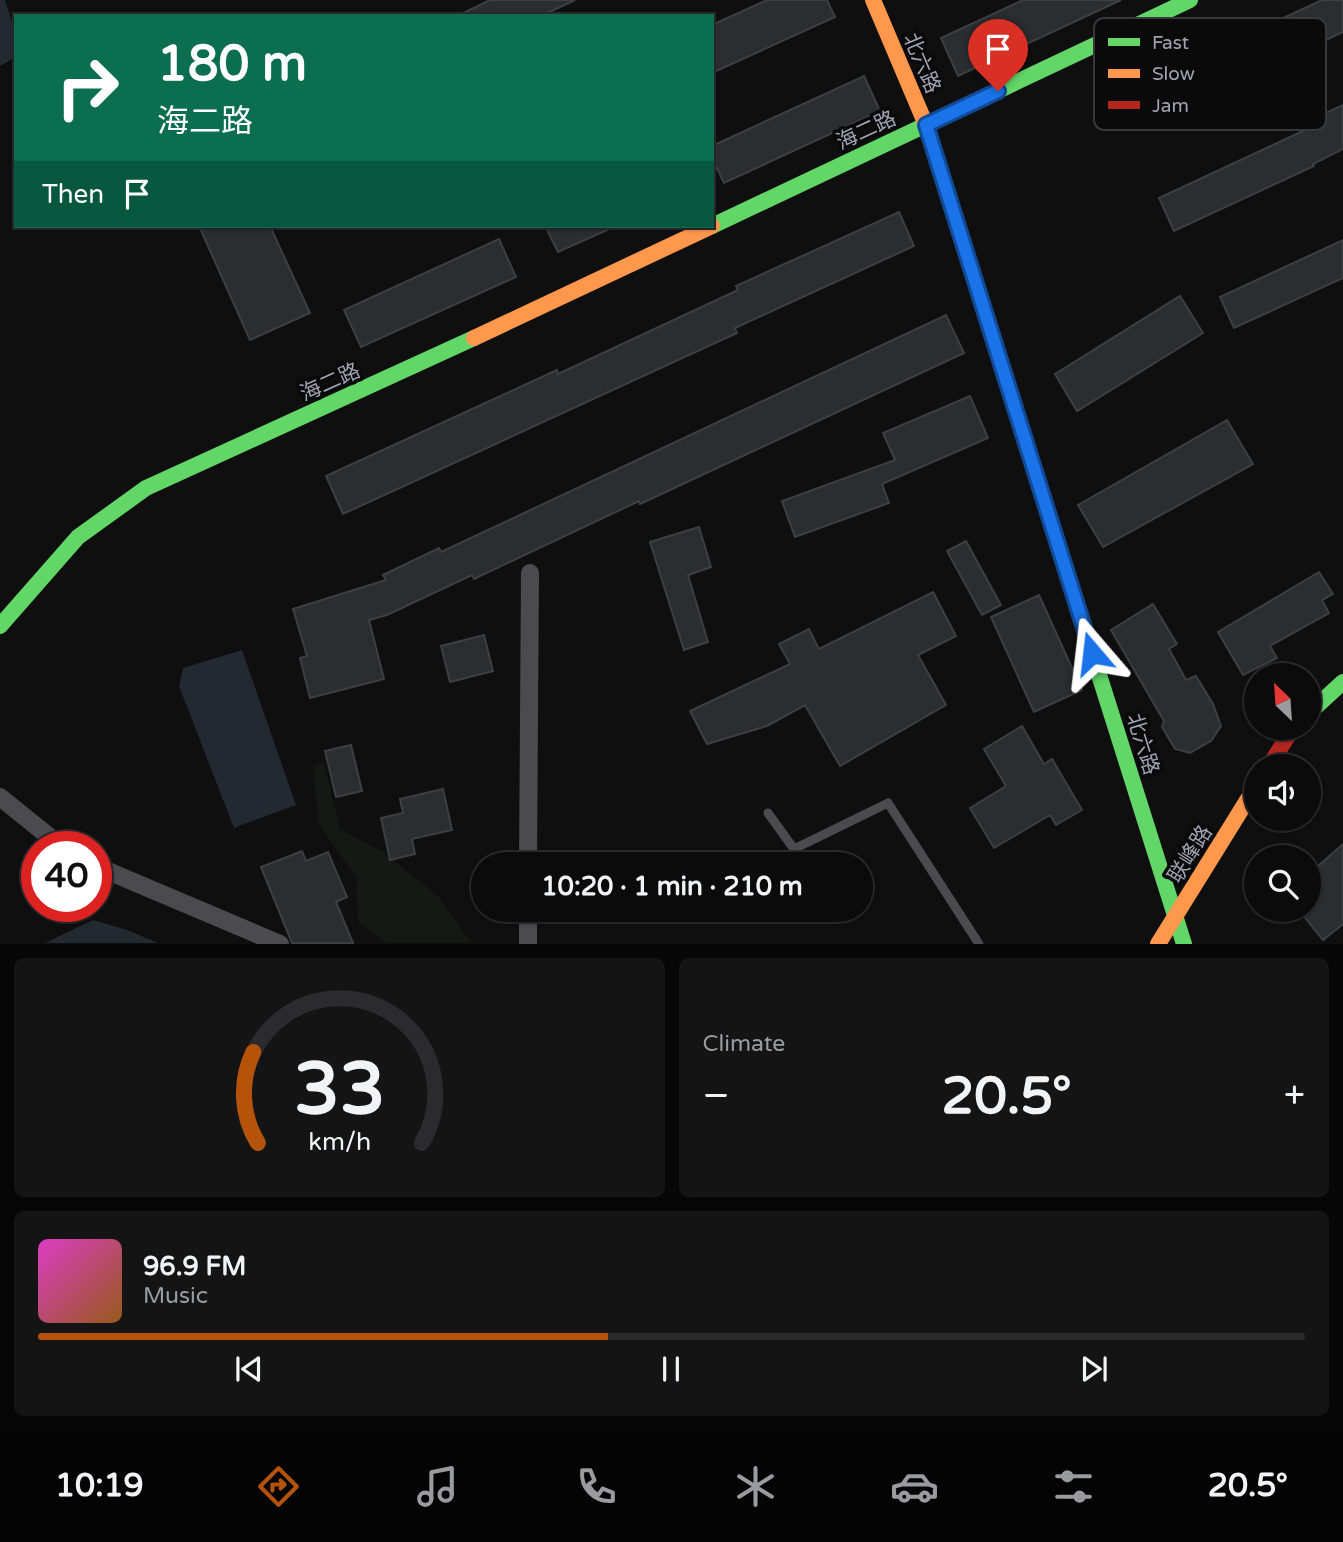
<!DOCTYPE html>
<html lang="en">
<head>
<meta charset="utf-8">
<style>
  body { margin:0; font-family:"Varela Round","Noto Sans SC",sans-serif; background:#141415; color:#f1f3f6; height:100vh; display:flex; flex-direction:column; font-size:26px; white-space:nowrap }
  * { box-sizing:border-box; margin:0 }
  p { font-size:23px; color:#9a9b9d }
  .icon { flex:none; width:38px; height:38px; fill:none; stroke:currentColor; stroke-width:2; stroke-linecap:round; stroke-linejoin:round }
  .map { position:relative; height:944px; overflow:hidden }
  .details { display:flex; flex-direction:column; gap:14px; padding:14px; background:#060607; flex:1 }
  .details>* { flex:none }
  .banner { position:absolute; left:14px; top:14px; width:700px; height:214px; border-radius:0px; box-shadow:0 2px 5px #0004,0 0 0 2px #2b2b2d; background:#0b6e4f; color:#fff; overflow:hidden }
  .needle { width:46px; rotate:335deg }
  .buttons { position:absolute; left:1244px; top:663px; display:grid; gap:14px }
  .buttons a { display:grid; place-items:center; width:77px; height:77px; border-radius:50%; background:#0b0b0c; box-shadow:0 2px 5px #0004,0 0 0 2px #2b2b2d; font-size:35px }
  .speed { position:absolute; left:21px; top:831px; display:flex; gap:14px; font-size:35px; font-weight:700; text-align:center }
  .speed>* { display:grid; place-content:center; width:91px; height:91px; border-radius:50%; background:#0b0b0c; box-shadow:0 2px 5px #0004,0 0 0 2px #2b2b2d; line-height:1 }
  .speed .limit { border:10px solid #d22; background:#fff; color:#111 }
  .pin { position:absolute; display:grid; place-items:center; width:60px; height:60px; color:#fff; margin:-72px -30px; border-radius:50% 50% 50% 0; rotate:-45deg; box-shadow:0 0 7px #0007 }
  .pin .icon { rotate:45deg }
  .me { position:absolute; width:77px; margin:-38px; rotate:343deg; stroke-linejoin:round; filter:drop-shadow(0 0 5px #0008) }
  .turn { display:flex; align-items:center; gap:24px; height:147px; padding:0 28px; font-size:32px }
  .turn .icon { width:91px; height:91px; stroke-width:2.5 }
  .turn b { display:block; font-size:49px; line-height:60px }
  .then { display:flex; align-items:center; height:66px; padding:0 28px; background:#0003; gap:14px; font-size:26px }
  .big { font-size:52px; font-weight:700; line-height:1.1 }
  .details .card { flex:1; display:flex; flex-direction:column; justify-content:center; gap:10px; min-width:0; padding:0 24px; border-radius:10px; background:#141415 }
  .details .dial { align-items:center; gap:0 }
  .dial svg { height:182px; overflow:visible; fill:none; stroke:#2b2b2d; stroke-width:7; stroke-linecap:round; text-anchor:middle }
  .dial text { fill:#f1f3f6; stroke:none }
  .song { display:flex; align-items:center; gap:21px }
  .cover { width:84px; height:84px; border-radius:10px; background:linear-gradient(135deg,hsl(310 70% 55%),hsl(30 70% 35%)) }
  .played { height:7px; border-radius:4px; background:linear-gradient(90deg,#b45309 45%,#2b2b2d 45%) }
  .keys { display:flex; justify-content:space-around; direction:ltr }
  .heat { display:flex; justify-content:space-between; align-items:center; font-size:38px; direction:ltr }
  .details .tiles { flex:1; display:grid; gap:14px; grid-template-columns:1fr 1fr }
  .card:last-child { grid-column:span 2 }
  .trip { position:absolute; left:471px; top:852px; width:402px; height:70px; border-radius:35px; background:#0b0b0c; box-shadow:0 2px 5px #0004,0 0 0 2px #2b2b2d; font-weight:700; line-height:70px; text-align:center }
  .tabs { display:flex; height:112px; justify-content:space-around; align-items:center; background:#040405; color:#9a9b9d }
  .tabs .icon { width:49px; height:49px }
  .tabs .on { color:#b45309 }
  .tabs b { font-size:32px; color:#f1f3f6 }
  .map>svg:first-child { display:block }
</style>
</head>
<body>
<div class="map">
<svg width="1343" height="944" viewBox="0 0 1343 944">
  <rect width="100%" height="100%" fill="#0f0f10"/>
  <!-- green -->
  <polygon fill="#141916" points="324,764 340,829 383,852 439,897 471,943 387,943 358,921 356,877 318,823 313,765"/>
  <!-- water -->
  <g fill="#232931">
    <polygon points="0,0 5,0 16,34 16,57 0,66"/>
    <polygon points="242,650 296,805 234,828 179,686 183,668"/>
    <polygon points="93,920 127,930 158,943 45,943"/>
  </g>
  <!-- building -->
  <g fill="#2c2d30" stroke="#3e3f44" stroke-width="2">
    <polygon points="490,0 575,0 541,16 457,16"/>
    <polygon points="767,0 827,0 835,17 712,73 712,25"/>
    <polygon points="1023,0 1121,0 958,76 941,38"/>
    <polygon points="1322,0 1343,0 1343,32 1286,59 1284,56 1125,130 1110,98"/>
    <polygon points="864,76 880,111 724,183 712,158 712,146"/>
    <polygon points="1343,105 1343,149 1313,164 1314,166 1174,231 1159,198 1320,123 1317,117"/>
    <polygon points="899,212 914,246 735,328 737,333 343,514 326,476 557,370 558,374 738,290 736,286"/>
    <polygon points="199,226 270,226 310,313 250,340"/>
    <polygon points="545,226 616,226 558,252"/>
    <polygon points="499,239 516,277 361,347 344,310"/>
    <polygon points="1343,240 1343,278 1234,328 1220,297"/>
    <polygon points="1180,296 1203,333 1077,411 1055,374"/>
    <polygon points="946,315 964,353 640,504 639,501 474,579 472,575 387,615 369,620 384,679 310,698 300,658 307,656 293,609 386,580 383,575 439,548 441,552"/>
    <polygon points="970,396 988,438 882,484 889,503 795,537 782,501 895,460 883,433"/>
    <polygon points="1227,420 1253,464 1103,547 1078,505"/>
    <polygon points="699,527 711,567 688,575 708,642 684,650 650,542"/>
    <polygon points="966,541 1001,605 982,615 947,551"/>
    <polygon points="1319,572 1333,594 1322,600 1329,613 1270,646 1277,658 1243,675 1218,632"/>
    <polygon points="933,592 956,636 918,655 946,705 840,766 805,705 767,726 707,744 690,711 790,664 779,644 809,629 819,649"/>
    <polygon points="1039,595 1082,690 1034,712 991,617"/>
    <polygon points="1153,604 1177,644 1169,649 1186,680 1196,676 1213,704 1221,726 1211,741 1190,753 1175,749 1162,727 1164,721 1111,630"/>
    <polygon points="484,635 493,671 450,682 441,646"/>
    <polygon points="1022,726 1044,764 1052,759 1082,810 1056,825 1050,815 994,848 970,808 1006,786 984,749"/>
    <polygon points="351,745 362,791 336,797 325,751"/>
    <polygon points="443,789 452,830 412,839 415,854 390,860 381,818 403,813 400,799"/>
    <polygon points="1343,844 1343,924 1323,940 1299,910 1309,910 1309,874"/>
    <polygon points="302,851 306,861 328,852 347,897 336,902 353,943 292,943 261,867"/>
  </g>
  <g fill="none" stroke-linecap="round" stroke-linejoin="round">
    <!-- lane -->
    <polyline stroke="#4a4a4f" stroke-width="9" points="768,813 794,849 888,803 979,944"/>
    <!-- street -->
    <g stroke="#4a4a4f" stroke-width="18">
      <polyline points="0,797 62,847"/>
      <polyline points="528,864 530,573"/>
      <polyline points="96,866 280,944"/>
      <polyline points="528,944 528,910"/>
    </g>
    <!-- fast -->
    <g stroke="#63d668" stroke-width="16">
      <polyline points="712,226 1190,0"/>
      <polyline points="1017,415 1184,944"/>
      <polyline points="0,626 78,537 146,488 474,338"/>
      <polyline points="1309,713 1343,682"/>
    </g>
    <!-- slow -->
    <g stroke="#ff974d" stroke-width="16">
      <polyline points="873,0 926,125 1017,415"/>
      <polyline points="474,338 712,226"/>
      <polyline points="1158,944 1256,786"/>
    </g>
    <!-- jam -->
    <polyline stroke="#b3261e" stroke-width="16" points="1269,766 1293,728"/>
  </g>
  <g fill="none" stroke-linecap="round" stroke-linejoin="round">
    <!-- route casing -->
    <g stroke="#114b97" stroke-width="18">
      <polyline id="route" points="998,91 926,125 1092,653"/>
    </g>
    <!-- route -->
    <use href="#route" stroke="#1a73e8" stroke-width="12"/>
  </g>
  <g text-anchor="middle" stroke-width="7" stroke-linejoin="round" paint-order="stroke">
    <!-- street labels -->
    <g font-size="21" fill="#9fa3b2" stroke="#0a0a0b">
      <text transform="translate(922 63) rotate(67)" y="7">北六路</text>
      <text transform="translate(866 130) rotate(-25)" y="7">海二路</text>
      <text transform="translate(330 382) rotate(-24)" y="7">海二路</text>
      <text transform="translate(1143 744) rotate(73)" y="7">北六路</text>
      <text transform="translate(1190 854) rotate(-58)" y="7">联峰路</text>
    </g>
  </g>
  <!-- legend -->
  <rect x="1094" y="18" width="232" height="112" rx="10" fill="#0a0a0b" stroke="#37383d" stroke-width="2"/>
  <rect x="1108" y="38" width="32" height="8" fill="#63d668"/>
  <rect x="1108" y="69" width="32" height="9" fill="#ff974d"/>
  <rect x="1108" y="101" width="32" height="8" fill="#b3261e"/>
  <g font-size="19" fill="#9fa3b2">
    <text x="1152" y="49">Fast</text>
    <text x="1152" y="80">Slow</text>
    <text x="1152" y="112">Jam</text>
  </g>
</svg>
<div class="buttons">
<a><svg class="needle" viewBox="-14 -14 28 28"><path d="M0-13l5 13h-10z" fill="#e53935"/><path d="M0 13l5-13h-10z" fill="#9a9b9d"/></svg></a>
<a><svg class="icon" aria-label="sound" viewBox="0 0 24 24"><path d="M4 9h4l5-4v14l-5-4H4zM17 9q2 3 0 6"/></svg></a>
<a><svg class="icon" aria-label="search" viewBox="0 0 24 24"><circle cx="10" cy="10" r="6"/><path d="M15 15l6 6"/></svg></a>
</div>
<div class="speed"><div class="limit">40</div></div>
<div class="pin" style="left:998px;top:91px;background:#d93025"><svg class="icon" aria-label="arrive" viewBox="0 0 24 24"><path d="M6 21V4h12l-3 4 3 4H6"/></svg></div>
<svg class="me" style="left:1092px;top:653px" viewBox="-20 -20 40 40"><path d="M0-17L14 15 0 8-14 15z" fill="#1a73e8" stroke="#fff" stroke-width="4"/></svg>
<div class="trip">10:20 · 1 min · 210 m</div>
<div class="banner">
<div class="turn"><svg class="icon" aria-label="right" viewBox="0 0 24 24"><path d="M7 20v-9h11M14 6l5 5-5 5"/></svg><div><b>180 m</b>海二路</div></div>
<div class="then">Then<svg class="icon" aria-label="arrive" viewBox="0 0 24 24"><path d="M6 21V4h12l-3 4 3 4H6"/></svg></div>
</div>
</div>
<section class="details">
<div class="tiles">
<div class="card dial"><svg viewBox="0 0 100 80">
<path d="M14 69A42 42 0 1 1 86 69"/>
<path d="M14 69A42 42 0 0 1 12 29" stroke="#b45309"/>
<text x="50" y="56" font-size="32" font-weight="700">33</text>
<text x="50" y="72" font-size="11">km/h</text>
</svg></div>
<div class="card"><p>Climate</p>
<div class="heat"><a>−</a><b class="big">20.5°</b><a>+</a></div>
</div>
<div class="card">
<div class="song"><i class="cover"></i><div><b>96.9 FM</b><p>Music</p></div></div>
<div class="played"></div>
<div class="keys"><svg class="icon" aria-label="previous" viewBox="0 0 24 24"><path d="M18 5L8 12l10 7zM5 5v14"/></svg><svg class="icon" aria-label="pause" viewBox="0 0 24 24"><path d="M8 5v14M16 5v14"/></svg><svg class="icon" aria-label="next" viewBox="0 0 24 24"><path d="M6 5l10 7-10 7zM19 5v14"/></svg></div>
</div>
</div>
</section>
<nav class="tabs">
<b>10:19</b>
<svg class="icon on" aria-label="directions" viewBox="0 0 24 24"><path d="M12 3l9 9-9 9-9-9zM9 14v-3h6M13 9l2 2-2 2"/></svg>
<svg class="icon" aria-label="music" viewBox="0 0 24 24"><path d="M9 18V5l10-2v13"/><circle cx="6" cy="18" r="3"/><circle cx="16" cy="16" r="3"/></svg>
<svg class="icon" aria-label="phone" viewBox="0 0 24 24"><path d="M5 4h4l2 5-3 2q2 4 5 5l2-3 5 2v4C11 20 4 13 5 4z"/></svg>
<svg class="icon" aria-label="climate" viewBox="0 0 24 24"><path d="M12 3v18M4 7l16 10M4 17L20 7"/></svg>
<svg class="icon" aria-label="car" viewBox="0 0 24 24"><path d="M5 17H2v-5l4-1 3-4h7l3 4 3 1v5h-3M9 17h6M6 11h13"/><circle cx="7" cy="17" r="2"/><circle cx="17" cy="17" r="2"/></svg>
<svg class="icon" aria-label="filters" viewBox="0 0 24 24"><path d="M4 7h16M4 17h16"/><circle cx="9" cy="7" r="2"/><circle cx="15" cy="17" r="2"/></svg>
<b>20.5°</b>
</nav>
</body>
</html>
